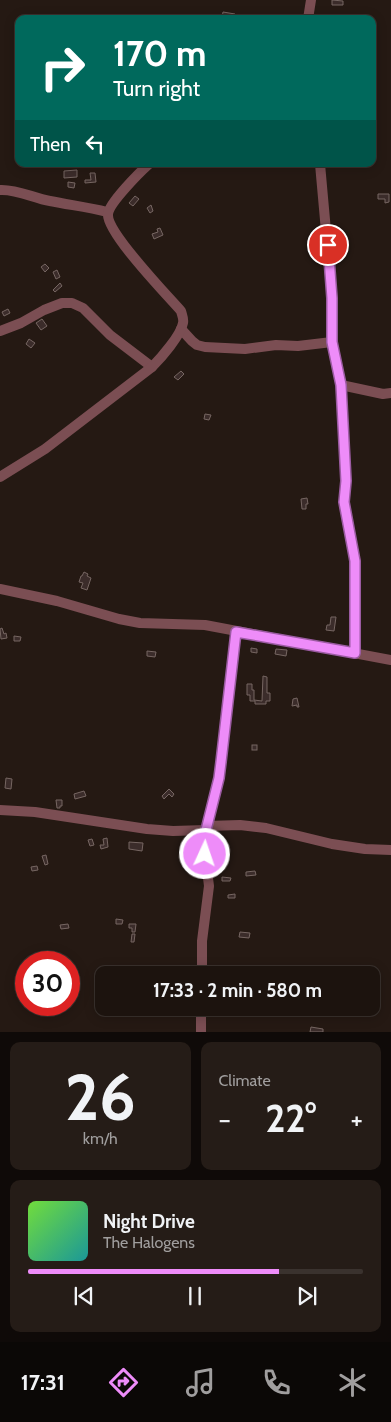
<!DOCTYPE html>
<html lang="en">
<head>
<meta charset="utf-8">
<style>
  body { margin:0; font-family:Cabin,sans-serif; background:#251c17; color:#f1f3f6; height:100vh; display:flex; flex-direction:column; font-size:19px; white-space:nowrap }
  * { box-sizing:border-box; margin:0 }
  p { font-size:16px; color:#a09e9e }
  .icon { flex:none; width:28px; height:28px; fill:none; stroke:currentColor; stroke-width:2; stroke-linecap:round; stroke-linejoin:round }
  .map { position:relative; height:1032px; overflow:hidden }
  .details { display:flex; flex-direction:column; gap:10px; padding:10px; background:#0f0a08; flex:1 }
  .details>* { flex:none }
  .hud { position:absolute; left:15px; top:15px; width:361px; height:152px; border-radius:10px; box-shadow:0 2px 12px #0003,0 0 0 1px #3a322e; background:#00695c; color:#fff; overflow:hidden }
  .speed { position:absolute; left:15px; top:951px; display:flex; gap:10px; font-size:25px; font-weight:700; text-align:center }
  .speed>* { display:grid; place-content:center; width:65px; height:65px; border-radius:50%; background:#1c130e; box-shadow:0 2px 12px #0003,0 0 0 1px #3a322e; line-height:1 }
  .speed .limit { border:8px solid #d22; background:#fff; color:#111 }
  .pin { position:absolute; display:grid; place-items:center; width:42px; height:42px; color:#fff; margin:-21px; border:2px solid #fff; border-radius:50%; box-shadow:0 1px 5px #0007 }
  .me { position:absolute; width:55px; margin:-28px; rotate:3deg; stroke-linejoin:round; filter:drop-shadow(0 0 4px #0008) }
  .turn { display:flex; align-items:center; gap:18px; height:105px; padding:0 15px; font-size:22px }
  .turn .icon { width:65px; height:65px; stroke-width:2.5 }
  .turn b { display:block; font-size:35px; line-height:42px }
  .then { display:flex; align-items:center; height:48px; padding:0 15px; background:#0003; gap:10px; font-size:19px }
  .big { font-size:38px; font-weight:700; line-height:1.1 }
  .details .tile { flex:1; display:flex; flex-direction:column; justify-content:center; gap:8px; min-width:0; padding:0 18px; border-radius:10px; background:#251c17 }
  .details .dial { align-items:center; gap:0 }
  .dial b { font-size:65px; line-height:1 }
  .song { display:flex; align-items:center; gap:15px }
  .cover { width:60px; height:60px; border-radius:8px; background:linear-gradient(135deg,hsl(100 70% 55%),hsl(180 70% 35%)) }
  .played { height:5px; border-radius:2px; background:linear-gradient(90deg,#ee8cf9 75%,#3a322e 75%) }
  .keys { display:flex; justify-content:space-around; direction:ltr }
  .heat { display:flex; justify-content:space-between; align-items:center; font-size:28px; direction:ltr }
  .details .tiles { flex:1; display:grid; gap:10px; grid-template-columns:1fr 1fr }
  .tile:last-child { grid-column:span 2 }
  .trip { position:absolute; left:95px; top:966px; width:285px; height:50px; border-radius:10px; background:#1c130e; box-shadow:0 2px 12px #0003,0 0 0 1px #3a322e; font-weight:700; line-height:50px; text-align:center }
  .tab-bar { display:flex; height:80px; justify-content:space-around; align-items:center; background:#0b0806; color:#a09e9e }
  .tab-bar .icon { width:35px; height:35px }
  .tab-bar .current { color:#ee8cf9 }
  .tab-bar b { font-size:22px; color:#f1f3f6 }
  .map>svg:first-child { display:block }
</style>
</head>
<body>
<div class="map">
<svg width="391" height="1032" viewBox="0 0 391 1032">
  <rect width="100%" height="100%" fill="#251913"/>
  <!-- building -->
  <g fill="#3b2c2a" stroke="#766662">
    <polygon points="332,0 343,1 343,5 332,5"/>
    <polygon points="223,12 235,14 235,19 222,18"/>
    <polygon points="77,170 77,177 64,178 64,171"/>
    <polygon points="90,173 95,173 96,182 85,183 85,180 91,180"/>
    <polygon points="68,182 75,183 74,188 68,187"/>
    <polygon points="378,194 389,194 389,202 385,203 385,199 378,199"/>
    <polygon points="135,196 139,199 133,206 129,203"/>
    <polygon points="151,205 153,211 150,213 147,208"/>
    <polygon points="160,228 163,235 154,239 152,234 158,232 157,229"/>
    <polygon points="45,264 49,268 45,272 41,267"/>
    <polygon points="57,270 60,277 56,279 53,272"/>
    <polygon points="60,283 62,286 55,292 53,290"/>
    <polygon points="8,309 10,313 4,316 2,312"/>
    <polygon points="42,319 47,326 41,330 36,323"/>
    <polygon points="29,339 35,343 31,348 26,344"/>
    <polygon points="181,371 184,374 178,380 174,377"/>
    <polygon points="205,414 211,415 209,420 204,419"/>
    <polygon points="307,498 308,504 306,504 306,509 302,509 301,499"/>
    <polygon points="84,572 88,574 87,576 91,578 87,590 81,588 83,583 79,582 81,576 82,576"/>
    <polygon points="331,617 336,617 334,631 326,630 327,625 330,625"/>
    <polygon points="2,628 4,634 6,633 7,638 1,639 0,629"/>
    <polygon points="14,636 21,637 20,641 14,641"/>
    <polygon points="251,648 257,649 257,653 251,652"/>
    <polygon points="276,649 287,650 286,656 275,654"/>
    <polygon points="147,651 156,652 155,657 147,656"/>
    <polygon points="263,676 267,677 267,693 270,693 270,701 266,701 266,704 255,704 255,701 250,701 250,695 247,695 247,684 252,684 252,690 254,690 254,700 262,701"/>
    <polygon points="297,698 299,707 297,707 297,705 292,706 293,699"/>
    <rect x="252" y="745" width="5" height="5"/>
    <polygon points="6,778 12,779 11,789 5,788"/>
    <polygon points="169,789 174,794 172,797 169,794 164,799 162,796"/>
    <polygon points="84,791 86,796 75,799 74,794"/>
    <polygon points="56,800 62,800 62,806 60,806 60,808 57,808"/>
    <polygon points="107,838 108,847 101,849 100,845 104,845 103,839"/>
    <polygon points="92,839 94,845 90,846 88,840"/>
    <polygon points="129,842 143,843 142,851 129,849"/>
    <polygon points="46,855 48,864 45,865 42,856"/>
    <polygon points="37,866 38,870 32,871 31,867"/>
    <polygon points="255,871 256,875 246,876 246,872"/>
    <polygon points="222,877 231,878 230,881 222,881"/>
    <polygon points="235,894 235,898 228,898 228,895"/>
    <polygon points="116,919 123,920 122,924 116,924"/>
    <polygon points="68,924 69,928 61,929 60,925"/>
    <polygon points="129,924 136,924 135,932 132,932 132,928 129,928"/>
    <polygon points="240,932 250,933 249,938 239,937"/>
    <polygon points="132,934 135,934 134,942 131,942"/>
    <polygon points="311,1027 323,1029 323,1032 310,1032"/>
  </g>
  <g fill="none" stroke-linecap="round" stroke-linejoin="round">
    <!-- minor -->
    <g stroke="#7b4e53" stroke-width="10">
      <polyline points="308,19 311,0"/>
      <polyline points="320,164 332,298 332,342 341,385 346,481 344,503 355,561 355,653"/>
      <path d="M0 190C17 189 33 198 50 201 69 205 88 207 107 212"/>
      <polyline points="181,329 192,341 197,345 205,347 245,349 276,345 298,346 332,342"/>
      <polyline points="0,331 21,323 44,310 62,303 72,303 83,308 110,335 152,367"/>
      <polyline points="341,385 383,394 391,393"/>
      <path d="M0 477 45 449 152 367C161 358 181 335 183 323 184 319 182 315 181 311 167 295 106 232 108 214 109 203 140 172 149 164"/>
      <polyline points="0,589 57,601 119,619 140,623 205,625 391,660"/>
      <polyline points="0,810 35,812 147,829 173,831 206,830"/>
      <polyline points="207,826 240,825 266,828 332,844 365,849 391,850"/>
      <polyline points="202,975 202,941 209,886 205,854 206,830 219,778 236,632"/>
      <polyline points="201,1032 201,1008"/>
    </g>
  </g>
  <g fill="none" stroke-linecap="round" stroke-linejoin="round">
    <!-- route casing -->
    <g stroke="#9b5ba2" stroke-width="12">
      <polyline id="route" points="205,854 206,830 219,778 221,762 236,632 355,653 355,561 344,502 346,481 341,385 332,342 332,298 328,245"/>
    </g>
    <!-- route -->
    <use href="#route" stroke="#ee8cf9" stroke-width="9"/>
  </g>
</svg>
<div class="speed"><div class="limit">30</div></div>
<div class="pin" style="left:328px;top:245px;background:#d93025"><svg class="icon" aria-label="arrive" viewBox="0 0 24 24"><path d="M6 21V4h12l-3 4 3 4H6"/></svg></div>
<svg class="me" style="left:205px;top:854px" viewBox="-20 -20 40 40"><circle r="17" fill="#ee8cf9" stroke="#fff" stroke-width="3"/><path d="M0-11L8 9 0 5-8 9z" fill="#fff"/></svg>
<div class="trip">17:33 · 2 min · 580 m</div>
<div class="hud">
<div class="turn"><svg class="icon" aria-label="right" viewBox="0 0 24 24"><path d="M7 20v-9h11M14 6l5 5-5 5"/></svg><div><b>170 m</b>Turn right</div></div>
<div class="then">Then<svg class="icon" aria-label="left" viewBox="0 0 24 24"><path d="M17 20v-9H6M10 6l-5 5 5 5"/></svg></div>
</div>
</div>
<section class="details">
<div class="tiles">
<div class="tile dial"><b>26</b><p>km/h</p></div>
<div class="tile"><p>Climate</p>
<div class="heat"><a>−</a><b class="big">22°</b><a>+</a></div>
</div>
<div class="tile">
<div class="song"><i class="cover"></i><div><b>Night Drive</b><p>The Halogens</p></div></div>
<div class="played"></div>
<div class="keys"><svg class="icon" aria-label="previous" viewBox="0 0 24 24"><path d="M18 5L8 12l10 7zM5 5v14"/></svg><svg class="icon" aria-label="pause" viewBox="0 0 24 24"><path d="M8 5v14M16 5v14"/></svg><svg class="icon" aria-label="next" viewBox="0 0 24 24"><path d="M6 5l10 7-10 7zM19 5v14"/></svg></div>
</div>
</div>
</section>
<nav class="tab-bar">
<b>17:31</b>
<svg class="icon current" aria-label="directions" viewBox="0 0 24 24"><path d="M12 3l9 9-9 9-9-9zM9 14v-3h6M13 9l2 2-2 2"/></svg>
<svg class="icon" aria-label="music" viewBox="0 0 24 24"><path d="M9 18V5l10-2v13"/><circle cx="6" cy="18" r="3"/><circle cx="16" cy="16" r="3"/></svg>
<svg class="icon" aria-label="phone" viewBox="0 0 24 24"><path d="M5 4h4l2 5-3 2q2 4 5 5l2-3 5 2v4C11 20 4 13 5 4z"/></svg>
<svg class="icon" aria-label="climate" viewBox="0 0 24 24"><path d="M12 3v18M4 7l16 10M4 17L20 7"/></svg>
</nav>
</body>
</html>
